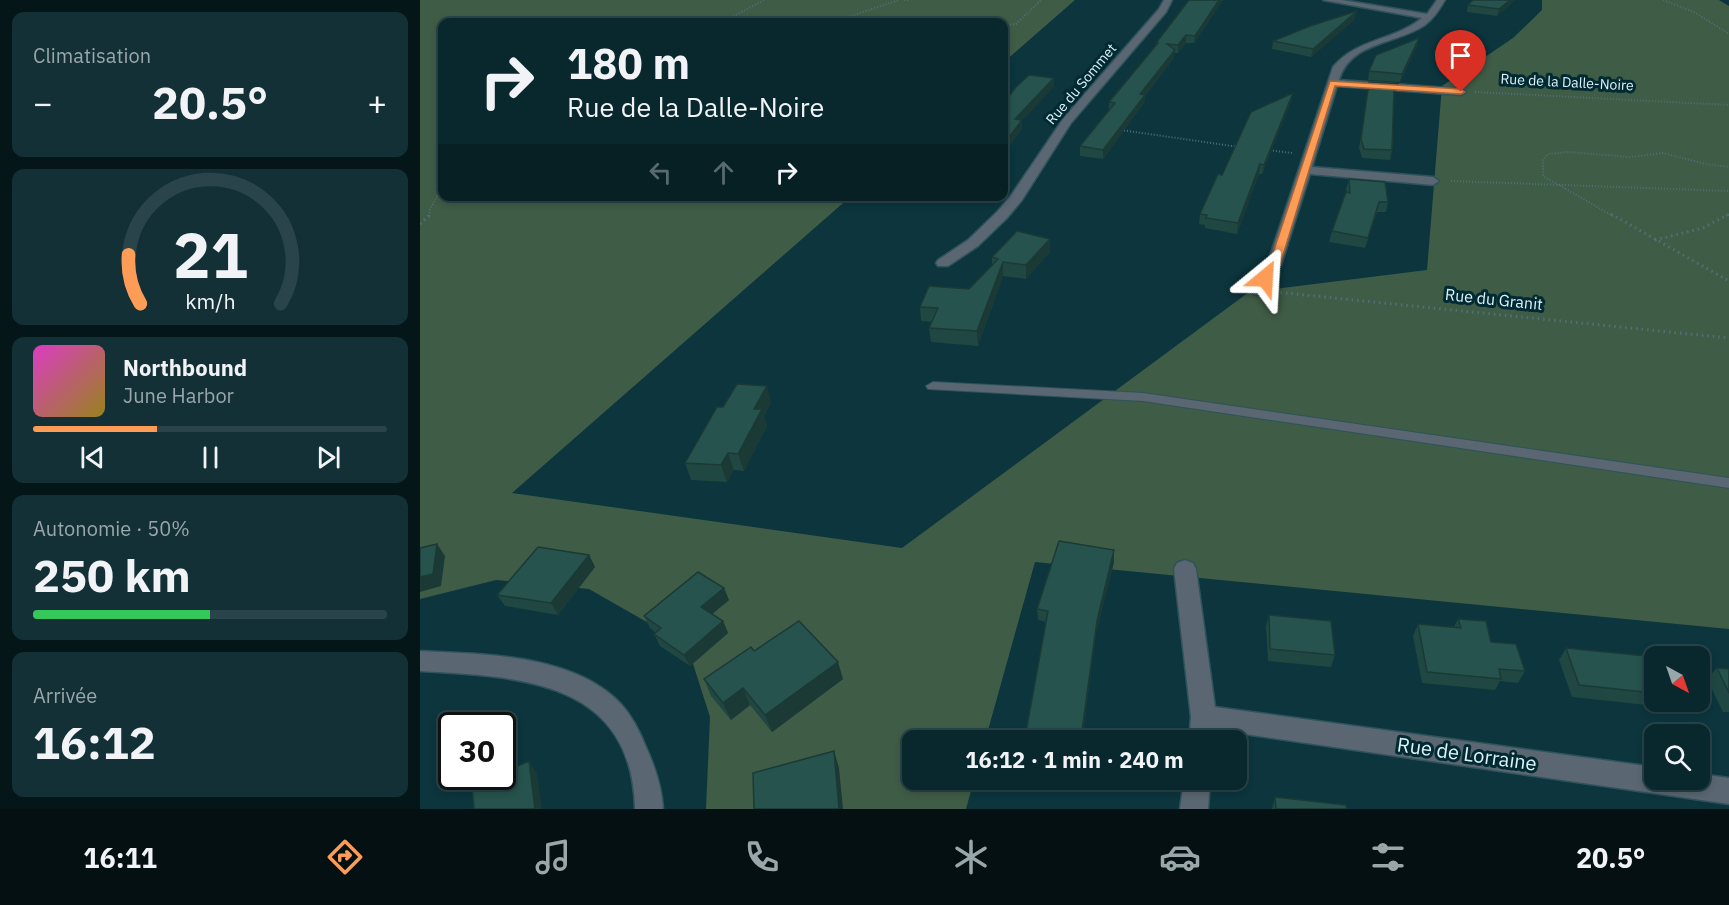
<!DOCTYPE html>
<html lang="fr">
<head>
<meta charset="utf-8">
<style>
  body { margin:0; font-family:"IBM Plex Sans",sans-serif; background:#123036; color:#f1f3f6; height:100vh; display:flex; flex-direction:column; font-size:22px; white-space:nowrap }
  * { box-sizing:border-box; margin:0 }
  p { font-size:20px; color:#99a6aa }
  .icon { flex:none; width:33px; height:33px; fill:none; stroke:currentColor; stroke-width:2; stroke-linecap:round; stroke-linejoin:round }
  .map { position:relative; flex:1; overflow:hidden }
  .sheet { display:flex; flex-direction:column; gap:12px; padding:12px; background:#051619; width:420px }
  .sheet>* { flex:none }
  .banner { position:absolute; left:18px; top:18px; width:570px; height:183px; border-radius:12px; box-shadow:0 3px 9px #0003,0 0 0 2px #29444a; background:#09282e; color:#f1f3f6; overflow:hidden }
  .needle { width:39px; rotate:140deg }
  .tools { position:absolute; left:1224px; top:646px; display:grid; gap:12px }
  .tools a { display:grid; place-items:center; width:66px; height:66px; border-radius:12px; background:#09282e; box-shadow:0 3px 9px #0003,0 0 0 2px #29444a; font-size:30px }
  .speed { position:absolute; left:18px; top:712px; display:flex; gap:12px; font-size:30px; font-weight:700; text-align:center }
  .speed>* { display:grid; place-content:center; width:78px; height:78px; border-radius:50%; background:#09282e; box-shadow:0 3px 9px #0003,0 0 0 2px #29444a; line-height:1 }
  .speed .limit { border:3px solid #111; border-radius:9px; background:#fff; color:#111 }
  .pin { position:absolute; display:grid; place-items:center; width:51px; height:51px; color:#fff; margin:-62px -26px; border-radius:50% 50% 50% 0; rotate:-45deg; box-shadow:0 0 6px #0007 }
  .pin .icon { rotate:45deg }
  .me { position:absolute; width:66px; margin:-33px; rotate:27deg; stroke-linejoin:round; filter:drop-shadow(0 0 4px #0008) }
  .turn { display:flex; align-items:center; gap:21px; height:126px; padding:0 30px; font-size:27px }
  .turn .icon { width:78px; height:78px; stroke-width:2.5 }
  .turn b { display:block; font-size:42px; line-height:51px }
  .lanes { display:flex; align-items:center; height:57px; padding:0 30px; background:#0003; justify-content:center; gap:30px; direction:ltr }
  .lanes .off { opacity:.35 }
  .big { font-size:45px; font-weight:700; line-height:1.1 }
  .sheet .tile { flex:1; display:flex; flex-direction:column; justify-content:center; gap:9px; min-width:0; padding:0 21px; border-radius:12px; background:#123036 }
  .sheet .dial { align-items:center; gap:0 }
  .dial svg { height:156px; overflow:visible; fill:none; stroke:#29444a; stroke-width:7; stroke-linecap:round; text-anchor:middle }
  .dial text { fill:#f1f3f6; stroke:none }
  .song { display:flex; align-items:center; gap:18px }
  .cover { width:72px; height:72px; border-radius:9px; background:linear-gradient(135deg,hsl(310 70% 55%),hsl(50 70% 35%)) }
  .played { height:6px; border-radius:3px; background:linear-gradient(90deg,#fd9c56 35%,#29444a 35%) }
  .keys { display:flex; justify-content:space-around; direction:ltr }
  .heat { display:flex; justify-content:space-between; align-items:center; font-size:33px; direction:ltr }
  .charge { height:9px; border-radius:4px; background:linear-gradient(90deg,#34c759 50%,#29444a 0) }
  .trip { position:absolute; left:482px; top:730px; width:345px; height:60px; border-radius:12px; background:#09282e; box-shadow:0 3px 9px #0003,0 0 0 2px #29444a; font-weight:700; line-height:60px; text-align:center }
  .tabs { display:flex; height:96px; justify-content:space-around; align-items:center; background:#041012; color:#99a6aa }
  .tabs .icon { width:42px; height:42px }
  .tabs .on { color:#fd9c56 }
  .tabs b { font-size:27px; color:#f1f3f6 }
  main { display:flex; flex:1; min-height:0 }
  .map>svg:first-child { display:block }
</style>
</head>
<body>
<main>
<section class="sheet">
<div class="tile"><p>Climatisation</p>
<div class="heat"><a>−</a><b class="big">20.5°</b><a>+</a></div>
</div>
<div class="tile dial"><svg viewBox="0 0 100 80">
<path d="M14 69A42 42 0 1 1 86 69"/>
<path d="M14 69A42 42 0 0 1 8 44" stroke="#fd9c56"/>
<text x="50" y="56" font-size="32" font-weight="700">21</text>
<text x="50" y="72" font-size="11">km/h</text>
</svg></div>
<div class="tile">
<div class="song"><i class="cover"></i><div><b>Northbound</b><p>June Harbor</p></div></div>
<div class="played"></div>
<div class="keys"><svg class="icon" aria-label="previous" viewBox="0 0 24 24"><path d="M18 5L8 12l10 7zM5 5v14"/></svg><svg class="icon" aria-label="pause" viewBox="0 0 24 24"><path d="M8 5v14M16 5v14"/></svg><svg class="icon" aria-label="next" viewBox="0 0 24 24"><path d="M6 5l10 7-10 7zM19 5v14"/></svg></div>
</div>
<div class="tile"><p>Autonomie · 50%</p><b class="big">250 km</b><div class="charge"></div></div>
<div class="tile"><p>Arrivée</p><b class="big">16:12</b></div>
</section>
<div class="map">
<svg width="1309" height="809" viewBox="0 0 1309 809">
  <rect width="100%" height="100%" fill="#0c353d"/>
  <!-- forest -->
  <polygon fill="#3f5c46" points="0,0 655,0 584,62 584,22 22,22 22,196 430,197 92,493 482,548 829,292 1007,270 1022,86 1093,38 1122,10 1122,0 1299,0 1309,6 1309,629 615,562 565,741 492,741 492,780 554,780 546,809 286,809 290,717 267,645 169,589 76,580 0,599"/>
  <g fill="none" stroke-linecap="round" stroke-linejoin="round">
    <!-- lane casing -->
    <g stroke="#2e535b" stroke-width="2">
      <polygon id="lane" points="513,382 723,393 1309,478 1309,488 723,401 508,389 506,386"/>
    </g>
    <!-- street casing -->
    <g stroke="#2e535b" stroke-width="3">
      <g id="street">
        <polygon points="744,0 752,0 746,12 651,123 602,200 587,218 558,246 528,266 518,266 516,263 518,260 548,240 577,212 590,197 643,119 739,9"/>
        <path d="M903 0H922L1007 14 1017 0H1025C1019 10 1014 18 1005 25 975 45 931 41 919 80L1041 89 1046 92 1041 95 917 86 892 167 1013 177 1019 181 1013 185 890 174 861 265 841 293 836 295 828 290 847 265 913 67C937 38 974 41 1002 18Z"/>
        <polygon points="765,560 773,563 776,569 795,707 1234,767 1234,780 1280,780 1280,774 1309,778 1309,804 796,730 795,741 769,741 771,717 754,569 757,563"/>
        <path d="M0 651C63 654 154 654 201 704 212 716 220 732 226 747 235 767 242 787 243 809H215C212 679 99 677 0 671Z"/>
        <polygon points="764,780 790,780 788,809 760,809"/>
      </g>
    </g>
    <!-- path-far1 -->
    <g stroke="#4e7178" stroke-width="2" stroke-dasharray="1 2" stroke-linecap="butt">
      <polyline points="484,0 489,0"/>
      <polyline points="1243,0 1274,12 1309,34"/>
      <polyline points="303,22 344,0"/>
      <polyline points="366,22 422,19 479,0"/>
      <polyline points="584,25 596,24 621,0"/>
      <polyline points="1055,92 1309,105"/>
      <polyline points="701,130 819,147"/>
      <polyline points="847,150 872,153"/>
      <polyline points="1031,181 1309,191"/>
      <polyline points="9,216 10,209 22,188"/>
      <polyline points="1193,216 1123,176 1123,160 1128,154 1148,152 1210,157 1243,153 1286,164 1309,167"/>
      <polyline points="1306,216 1309,214"/>
    </g>
    <!-- path -->
    <g stroke="#4e7178" stroke-width="3" stroke-dasharray="1.5 4" stroke-linecap="butt">
      <polyline points="1191,214 1309,281"/>
      <polyline points="0,224 11,214"/>
      <polyline points="1235,240 1283,228 1309,214"/>
      <polyline points="855,292 1309,338"/>
    </g>
    <!-- lane -->
    <use href="#lane" fill="#5a6671" fill-rule="evenodd"/>
    <!-- street -->
    <use href="#street" fill="#5a6671" fill-rule="evenodd"/>
  </g>
  <!-- wall -->
  <g fill="#214742">
    <polygon points="769,0 803,0 774,43 766,43 758,53 754,53 754,58 725,96 724,103 683,159 660,156 660,146 689,111 689,102 735,46 736,43"/>
    <polygon points="1053,0 1095,0 1077,16 1047,12 1048,5"/>
    <polygon points="935,19 891,57 852,49 853,41"/>
    <polygon points="999,38 997,46 980,82 948,80 949,71"/>
    <polygon points="949,82 978,84 974,95 972,150 970,160 942,158 939,148"/>
    <polygon points="873,93 871,102 842,174 839,174 817,234 785,228 785,225 779,224 780,214 802,175"/>
    <polygon points="929,179 968,202 966,212 957,212 945,248 909,242 912,231 927,192 926,189"/>
    <polygon points="630,239 630,252 606,279 583,276 558,346 511,342 509,328 512,322 501,321 500,307 549,289 572,265 572,257"/>
    <polygon points="351,402 344,416 347,426 324,471 314,470 307,482 271,480 265,463 303,407"/>
    <polygon points="694,550 694,562 676,633 662,741 607,741 606,732 626,622 618,620 617,609"/>
    <polygon points="169,555 175,567 138,615 85,606 77,595"/>
    <polygon points="309,600 292,614 303,621 308,633 270,666 240,646 234,634 236,633 230,628 224,616"/>
    <polygon points="849,615 915,655 911,667 848,661 846,626"/>
    <polygon points="1038,619 1071,642 1105,671 1098,683 1080,681 1075,690 1002,683 993,636 998,624 1034,627"/>
    <polygon points="1146,648 1234,657 1234,702 1249,702 1245,707 1152,697 1139,660"/>
    <polygon points="334,651 423,679 352,732 330,705 311,720 291,696 284,679"/>
    <polygon points="1297,668 1309,669 1309,712 1303,712 1287,679"/>
    <polygon points="855,797 927,809 852,809"/>
  </g>
  <!-- shaded-wall -->
  <g fill="#1b3a36">
    <polygon points="799,0 803,0 774,43 775,36"/>
    <polygon points="1090,0 1095,0 1077,16 1079,9"/>
    <polygon points="937,11 935,19 891,57 893,49"/>
    <polygon points="766,35 766,43 758,53 758,45"/>
    <polygon points="999,38 997,46 980,82 982,74"/>
    <polygon points="755,50 754,58 725,96 724,103 683,159 683,150 720,94"/>
    <polygon points="634,78 634,87 602,121 602,129 584,155 584,144 595,119"/>
    <polygon points="873,93 871,102 842,174 844,165"/>
    <polygon points="840,164 839,174 817,234 818,223"/>
    <polygon points="630,239 630,252 606,279 606,265"/>
    <polygon points="583,262 583,276 558,346 557,331"/>
    <polygon points="347,386 351,402 344,416 347,426 324,471 318,454 334,409"/>
    <polygon points="308,453 314,470 307,482 301,465"/>
    <polygon points="17,544 25,556 21,586 0,592 0,577"/>
    <polygon points="694,550 694,562 676,633 662,741 661,741 677,621"/>
    <polygon points="169,555 175,567 138,615 131,603"/>
    <polygon points="304,588 309,600 286,619 281,607"/>
    <polygon points="303,621 308,633 270,666 264,655"/>
    <polygon points="418,662 423,679 352,732 345,715"/>
    <polygon points="323,688 330,705 311,720 303,703"/>
    <polygon points="414,751 419,768 423,809 419,809"/>
    <polygon points="109,761 117,773 122,809 115,809"/>
  </g>
  <!-- building -->
  <g fill="#26534d" stroke="#1b3a36" stroke-width="1.5">
    <polygon points="769,0 799,0 775,36 766,35 758,45 747,44 755,50 720,94 725,95 683,150 660,146 695,103 689,102 738,43 736,43"/>
    <polygon points="1053,0 1090,0 1079,9 1048,5"/>
    <polygon points="937,11 893,49 853,41 890,26"/>
    <polygon points="999,38 982,74 949,71 956,55"/>
    <polygon points="609,75 634,78 595,119 602,120 584,144 584,103 596,87"/>
    <polygon points="949,82 978,84 974,90 972,150 944,149 941,139"/>
    <polygon points="873,93 844,165 840,164 818,223 786,218 787,215 780,214 798,174 802,175 831,112"/>
    <polygon points="929,179 965,182 968,202 959,202 948,238 912,231 926,192 930,193"/>
    <polygon points="597,231 630,239 606,265 583,262 557,331 509,328 518,308 500,307 509,286 549,289 578,259 572,257"/>
    <polygon points="317,384 347,386 334,409 342,409 318,454 308,453 301,465 265,463 297,407 303,407"/>
    <polygon points="639,541 694,550 677,621 661,738 606,732 628,611 617,609"/>
    <polygon points="17,544 13,574 0,577 0,548"/>
    <polygon points="118,547 169,555 131,603 77,595"/>
    <polygon points="278,572 304,588 281,607 303,621 264,655 234,634 241,628 224,616"/>
    <polygon points="849,615 911,621 915,655 850,649"/>
    <polygon points="1038,619 1066,621 1071,642 1096,644 1105,671 1079,669 1081,679 1007,672 998,624 1041,628"/>
    <polygon points="379,621 418,662 345,715 323,688 303,703 284,679 331,647 334,651"/>
    <polygon points="1146,648 1237,657 1234,657 1234,693 1159,685"/>
    <polygon points="1297,668 1309,669 1309,693"/>
    <polygon points="414,751 419,809 334,809 333,773"/>
    <polygon points="109,761 115,809 54,809 52,786 73,777 82,777 82,773"/>
    <polygon points="855,797 926,805 927,809 856,809"/>
  </g>
  <!-- route -->
  <polygon fill="#fd9c56" stroke="#a46538" stroke-width="1.5" points="910,81 1041,89 1045,92 1041,94 915,86 860,265 849,280 841,280 840,278 849,265"/>
  <g text-anchor="middle" stroke-width="6" stroke-linejoin="round" paint-order="stroke">
    <!-- far-street labels -->
    <g font-size="14" fill="#def3f9" stroke="#012a33">
      <text transform="translate(1147 82) rotate(3)" y="5">Rue de la Dalle-Noire</text>
      <text transform="translate(661 84) rotate(-50)" y="5">Rue du Sommet</text>
    </g>
    <!-- street labels -->
    <g font-size="16" fill="#def3f9" stroke="#012a33">
      <text transform="translate(1074 299) rotate(6)" y="6">Rue du Granit</text>
    </g>
    <!-- near-street labels -->
    <g font-size="20" fill="#def3f9" stroke="#012a33">
      <text transform="translate(1047 754) rotate(8)" y="7">Rue de Lorraine</text>
    </g>
  </g>
</svg>
<div class="tools">
<a><svg class="needle" viewBox="-14 -14 28 28"><path d="M0-13l5 13h-10z" fill="#e53935"/><path d="M0 13l5-13h-10z" fill="#99a6aa"/></svg></a>
<a><svg class="icon" aria-label="search" viewBox="0 0 24 24"><circle cx="10" cy="10" r="6"/><path d="M15 15l6 6"/></svg></a>
</div>
<div class="speed"><div class="limit">30</div></div>
<div class="pin" style="left:1041px;top:92px;background:#d93025"><svg class="icon" aria-label="arrive" viewBox="0 0 24 24"><path d="M6 21V4h12l-3 4 3 4H6"/></svg></div>
<svg class="me" style="left:845px;top:278px" viewBox="-20 -20 40 40"><path d="M0-17L14 15 0 8-14 15z" fill="#fd9c56" stroke="#fff" stroke-width="4"/></svg>
<div class="trip">16:12 · 1 min · 240 m</div>
<div class="banner">
<div class="turn"><svg class="icon" aria-label="right" viewBox="0 0 24 24"><path d="M7 20v-9h11M14 6l5 5-5 5"/></svg><div><b>180 m</b>Rue de la Dalle-Noire</div></div>
<div class="lanes"><svg class="icon off" aria-label="left" viewBox="0 0 24 24"><path d="M17 20v-9H6M10 6l-5 5 5 5"/></svg><svg class="icon off" aria-label="ahead" viewBox="0 0 24 24"><path d="M12 20V5M6 11l6-6 6 6"/></svg><svg class="icon" aria-label="right" viewBox="0 0 24 24"><path d="M7 20v-9h11M14 6l5 5-5 5"/></svg></div>
</div>
</div>
</main>
<nav class="tabs">
<b>16:11</b>
<svg class="icon on" aria-label="directions" viewBox="0 0 24 24"><path d="M12 3l9 9-9 9-9-9zM9 14v-3h6M13 9l2 2-2 2"/></svg>
<svg class="icon" aria-label="music" viewBox="0 0 24 24"><path d="M9 18V5l10-2v13"/><circle cx="6" cy="18" r="3"/><circle cx="16" cy="16" r="3"/></svg>
<svg class="icon" aria-label="phone" viewBox="0 0 24 24"><path d="M5 4h4l2 5-3 2q2 4 5 5l2-3 5 2v4C11 20 4 13 5 4z"/></svg>
<svg class="icon" aria-label="climate" viewBox="0 0 24 24"><path d="M12 3v18M4 7l16 10M4 17L20 7"/></svg>
<svg class="icon" aria-label="car" viewBox="0 0 24 24"><path d="M5 17H2v-5l4-1 3-4h7l3 4 3 1v5h-3M9 17h6M6 11h13"/><circle cx="7" cy="17" r="2"/><circle cx="17" cy="17" r="2"/></svg>
<svg class="icon" aria-label="filters" viewBox="0 0 24 24"><path d="M4 7h16M4 17h16"/><circle cx="9" cy="7" r="2"/><circle cx="15" cy="17" r="2"/></svg>
<b>20.5°</b>
</nav>
</body>
</html>
